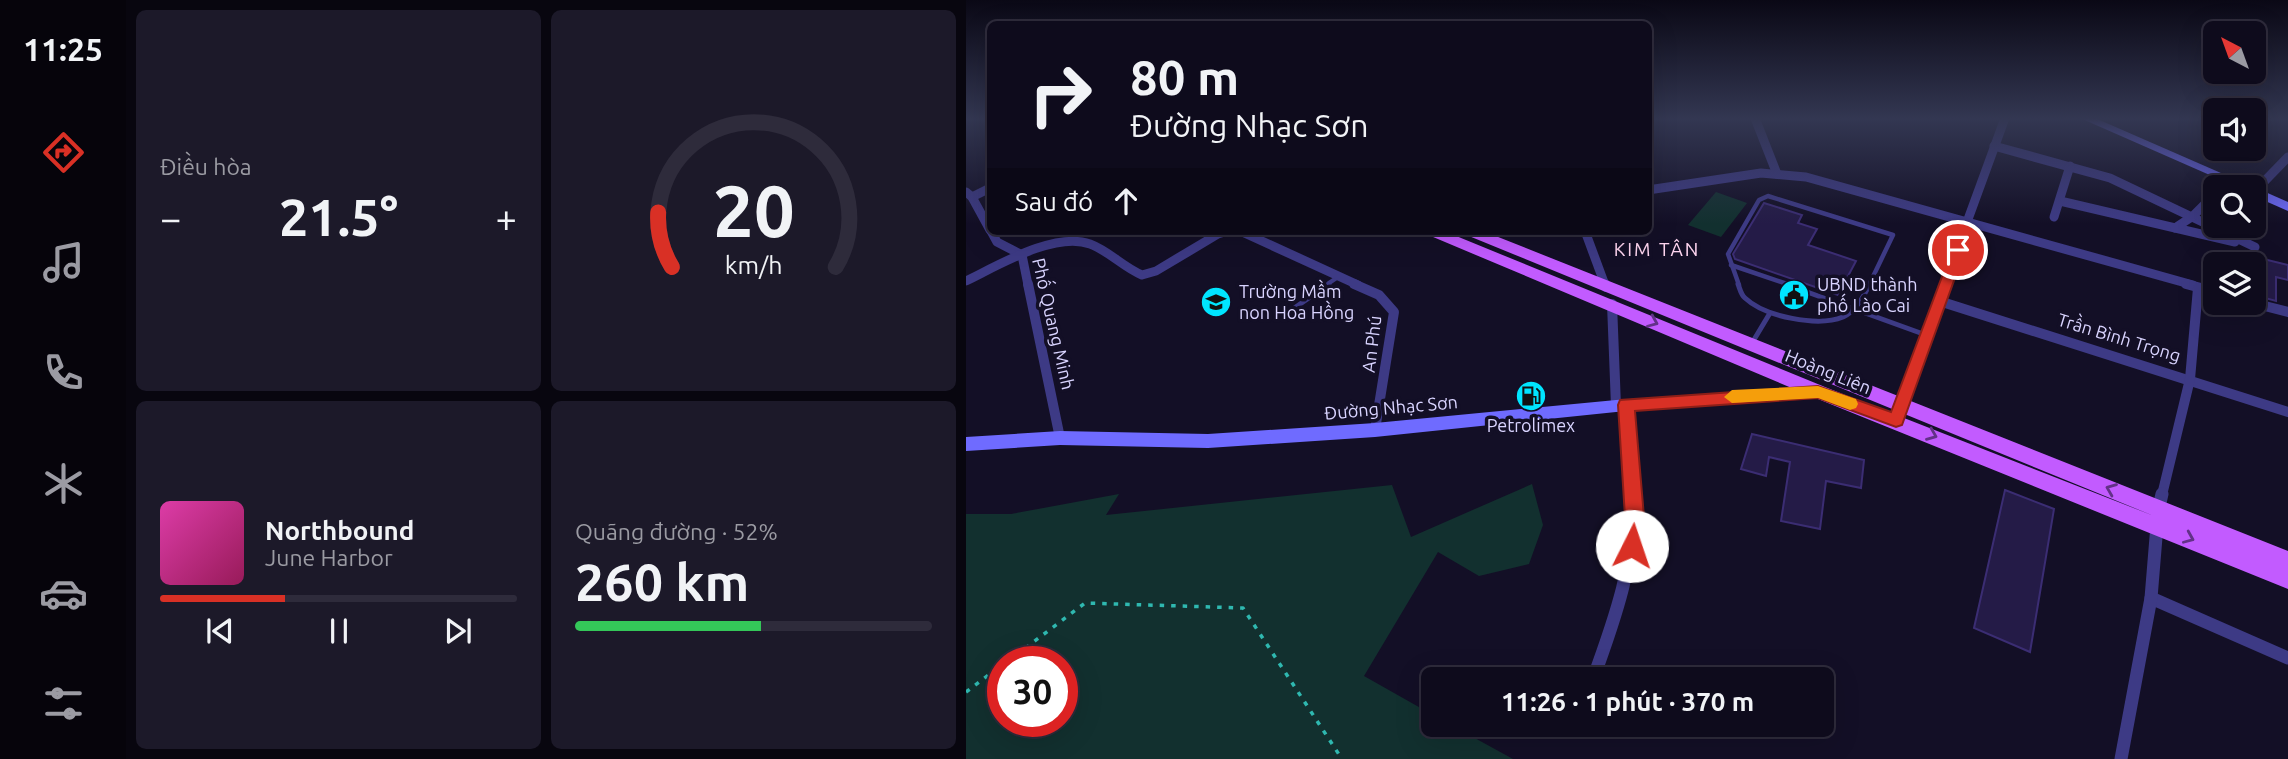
<!DOCTYPE html>
<html lang="vi">
<head>
<meta charset="utf-8">
<style>
  body { margin:0; font-family:Ubuntu,sans-serif; background:#1c1929; color:#f1f3f6; height:100vh; display:flex; flex-direction:column; font-size:26px; white-space:nowrap }
  * { box-sizing:border-box; margin:0 }
  p { font-size:23px; color:#9b9ba3 }
  .icon { flex:none; width:38px; height:38px; fill:none; stroke:currentColor; stroke-width:2; stroke-linecap:round; stroke-linejoin:round }
  .map { position:relative; flex:1; overflow:hidden }
  .side { display:flex; flex-direction:column; gap:10px; padding:10px; background:#08060f; width:840px }
  .side>* { flex:none }
  .guide { position:absolute; left:21px; top:21px; width:665px; height:214px; border-radius:10px; box-shadow:0 7px 28px #0002,0 0 0 2px #2e2b3b; background:#0e0b1c; color:#f1f3f6; overflow:hidden }
  .needle { width:46px; rotate:319deg }
  .buttons { position:absolute; left:1237px; top:21px; display:grid; gap:14px }
  .buttons a { display:grid; place-items:center; width:63px; height:63px; border-radius:10px; background:#0e0b1c; box-shadow:0 7px 28px #0002,0 0 0 2px #2e2b3b; font-size:35px }
  .speed { position:absolute; left:21px; top:646px; display:flex; gap:14px; font-size:35px; font-weight:700; text-align:center }
  .speed>* { display:grid; place-content:center; width:91px; height:91px; border-radius:50%; background:#0e0b1c; box-shadow:0 7px 28px #0002,0 0 0 2px #2e2b3b; line-height:1 }
  .speed .limit { border:10px solid #d22; background:#fff; color:#111 }
  .pin { position:absolute; display:grid; place-items:center; width:60px; height:60px; color:#fff; margin:-30px; border:4px solid #fff; border-radius:50%; box-shadow:0 2px 7px #0007 }
  .me { position:absolute; width:77px; margin:-38px; rotate:4deg; stroke-linejoin:round; filter:drop-shadow(0 0 5px #0008) }
  .turn { display:flex; align-items:center; gap:24px; height:147px; padding:0 28px; font-size:32px }
  .turn .icon { width:91px; height:91px; stroke-width:2.5 }
  .turn b { display:block; font-size:49px; line-height:60px }
  .then { display:flex; align-items:center; height:66px; padding:0 28px; background:#0003; gap:14px; font-size:26px }
  .big { font-size:52px; font-weight:700; line-height:1.1 }
  .side .widget { flex:1; display:flex; flex-direction:column; justify-content:center; gap:10px; min-width:0; padding:0 24px; border-radius:10px; background:#1c1929 }
  .side .dial { align-items:center; gap:0 }
  .dial svg { height:182px; overflow:visible; fill:none; stroke:#2e2b3b; stroke-width:7; stroke-linecap:round; text-anchor:middle }
  .dial text { fill:#f1f3f6; stroke:none }
  .song { display:flex; align-items:center; gap:21px }
  .cover { width:84px; height:84px; border-radius:10px; background:linear-gradient(135deg,hsl(320 70% 55%),hsl(330 70% 35%)) }
  .played { height:7px; border-radius:4px; background:linear-gradient(90deg,#d93025 35%,#2e2b3b 35%) }
  .keys { display:flex; justify-content:space-around; direction:ltr }
  .heat { display:flex; justify-content:space-between; align-items:center; font-size:38px; direction:ltr }
  .charge { height:10px; border-radius:5px; background:linear-gradient(90deg,#34c759 52%,#2e2b3b 0) }
  .side .tiles { flex:1; display:grid; gap:10px; grid-template-columns:repeat(2,1fr) }
  .trip { position:absolute; left:455px; top:667px; width:413px; height:70px; border-radius:10px; background:#0e0b1c; box-shadow:0 7px 28px #0002,0 0 0 2px #2e2b3b; font-weight:700; line-height:70px; text-align:center }
  main { display:flex; flex:1; min-height:0 }
  .dock { display:flex; flex-direction:column; width:126px; justify-content:space-around; align-items:center; background:#06040b; color:#9b9ba3 }
  .dock .icon { width:49px; height:49px }
  .dock .active { color:#d93025 }
  .dock b { font-size:32px; color:#f1f3f6 }
  .map>svg:first-child { display:block }
</style>
</head>
<body>
<main>
<nav class="dock">
<b>11:25</b>
<svg class="icon active" aria-label="directions" viewBox="0 0 24 24"><path d="M12 3l9 9-9 9-9-9zM9 14v-3h6M13 9l2 2-2 2"/></svg>
<svg class="icon" aria-label="music" viewBox="0 0 24 24"><path d="M9 18V5l10-2v13"/><circle cx="6" cy="18" r="3"/><circle cx="16" cy="16" r="3"/></svg>
<svg class="icon" aria-label="phone" viewBox="0 0 24 24"><path d="M5 4h4l2 5-3 2q2 4 5 5l2-3 5 2v4C11 20 4 13 5 4z"/></svg>
<svg class="icon" aria-label="climate" viewBox="0 0 24 24"><path d="M12 3v18M4 7l16 10M4 17L20 7"/></svg>
<svg class="icon" aria-label="car" viewBox="0 0 24 24"><path d="M5 17H2v-5l4-1 3-4h7l3 4 3 1v5h-3M9 17h6M6 11h13"/><circle cx="7" cy="17" r="2"/><circle cx="17" cy="17" r="2"/></svg>
<svg class="icon" aria-label="filters" viewBox="0 0 24 24"><path d="M4 7h16M4 17h16"/><circle cx="9" cy="7" r="2"/><circle cx="15" cy="17" r="2"/></svg>
</nav>
<section class="side">
<div class="tiles">
<div class="widget"><p>Điều hòa</p>
<div class="heat"><a>−</a><b class="big">21.5°</b><a>+</a></div>
</div>
<div class="widget dial"><svg viewBox="0 0 100 80">
<path d="M14 69A42 42 0 1 1 86 69"/>
<path d="M14 69A42 42 0 0 1 8 45" stroke="#d93025"/>
<text x="50" y="56" font-size="32" font-weight="700">20</text>
<text x="50" y="72" font-size="11">km/h</text>
</svg></div>
<div class="widget">
<div class="song"><i class="cover"></i><div><b>Northbound</b><p>June Harbor</p></div></div>
<div class="played"></div>
<div class="keys"><svg class="icon" aria-label="previous" viewBox="0 0 24 24"><path d="M18 5L8 12l10 7zM5 5v14"/></svg><svg class="icon" aria-label="pause" viewBox="0 0 24 24"><path d="M8 5v14M16 5v14"/></svg><svg class="icon" aria-label="next" viewBox="0 0 24 24"><path d="M6 5l10 7-10 7zM19 5v14"/></svg></div>
</div>
<div class="widget"><p>Quãng đường · 52%</p><b class="big">260 km</b><div class="charge"></div></div>
</div>
</section>
<div class="map">
<svg width="1322" height="759" viewBox="0 0 1322 759">
  <rect width="100%" height="100%" fill="#130f26"/>
  <!-- green -->
  <g fill="#12302f" fill-rule="evenodd">
    <polygon points="750,192 781,203 755,237 722,225"/>
    <path d="M566 484 577 525 563 564 513 576 472 552 398 676 467 715V724L485 725 547 759H0V514H45L153 494 140 515 426 485 445 537ZM37 662H96V721H37Z"/>
  </g>
  <!-- building -->
  <g fill="#241b47" stroke="#3b2d73" stroke-width="2">
    <polygon points="798,203 836,215 832,223 851,229 842,245 890,261 872,295 769,259 767,254"/>
    <polygon points="1273,253 1322,265 1322,280 1310,277 1310,301 1288,295 1288,264 1273,264"/>
    <polygon points="786,434 898,460 895,488 860,481 854,529 815,521 824,462 803,457 800,476 775,469"/>
    <polygon points="1039,490 1088,509 1064,652 1008,628"/>
  </g>
  <g fill="none" stroke-linecap="round" stroke-linejoin="round">
    <!-- path -->
    <g stroke="#2fb8b0" stroke-width="3.5" stroke-dasharray="4.5 7" stroke-linecap="butt">
      <polyline points="41,662 119,603 277,608 376,759"/>
      <polyline points="0,692 37,664"/>
    </g>
    <!-- lane-far1 -->
    <g stroke="#3d3a85" stroke-width="4.5">
      <polyline points="1243,118 1250,120"/>
      <polyline points="1288,120 1291,118"/>
      <polyline points="765,265 824,285"/>
      <polyline points="360,285 372,277"/>
      <polyline points="773,285 762,254 793,200 802,196 927,235 903,285"/>
    </g>
    <!-- lane -->
    <g stroke="#3d3a85" stroke-width="5">
      <path d="M772 284C774 289 775 295 779 298 799 317 852 327 877 317 891 310 897 297 904 284"/>
      <polyline points="819,284 960,335"/>
      <polyline points="324,311 363,284"/>
      <polyline points="786,343 804,313"/>
    </g>
    <!-- street-far2 -->
    <g stroke="#3d3a85" stroke-width="9">
      <polyline points="789,118 811,174"/>
      <polyline points="1028,146 1144,178 1289,247"/>
      <polyline points="682,190 795,173 840,177 1227,285"/>
      <polyline points="1289,191 1322,157"/>
      <polyline points="0,192 6,197 24,230"/>
      <polyline points="6,197 24,188"/>
      <polyline points="1094,201 1269,242"/>
      <polyline points="1088,217 1104,166"/>
      <polyline points="1209,228 1227,216 1250,193"/>
      <polyline points="25,231 31,242 56,255 62,285"/>
      <polyline points="274,231 392,285"/>
      <polyline points="619,231 639,285"/>
      <path d="M0 281C31 266 89 231 124 244 143 251 157 267 176 275L190 271 252 234 262 231"/>
      <polyline points="978,285 1039,118"/>
    </g>
    <!-- street-far1 -->
    <g stroke="#3d3a85" stroke-width="10">
      <polyline points="62,284 94,438"/>
      <polyline points="388,284 413,295 428,312 409,430"/>
      <polyline points="639,284 640,287"/>
      <polyline points="1220,284 1250,292"/>
      <polyline points="973,301 1322,412"/>
      <polyline points="1287,303 1322,312"/>
      <polyline points="646,304 650,406"/>
      <polyline points="660,405 668,495"/>
      <polyline points="935,405 979,284"/>
      <polyline points="1196,495 1224,379 1232,288"/>
    </g>
    <!-- street -->
    <g stroke="#3d3a85" stroke-width="13">
      <polyline points="1193,507 1196,494"/>
      <polyline points="1185,598 1322,658"/>
      <path d="M627 679C649 619 670 559 668 494"/>
      <polyline points="1155,759 1185,598 1191,525"/>
    </g>
    <!-- secondary -->
    <g fill="#6f6bff" fill-rule="evenodd">
      <polygon points="1114,118 1129,118 1287,187 1271,187"/>
      <polygon points="1288,187 1322,202 1322,211 1288,196"/>
      <polygon points="853,386 859,388 861,392 859,396 853,398 650,412 409,437 242,448 94,445 0,451 0,437 94,431 242,434 409,423 650,400"/>
    </g>
    <!-- primary -->
    <polygon fill="#c25bff" fill-rule="evenodd" points="458,231 478,231 859,387 1188,516 498,234 496,231 517,231 1322,551 1322,589 847,397 460,234"/>
  </g>
  <!-- one-way arrows -->
  <defs><path id="oneway-chevron" d="M-2-3.5L2.5 0L-2 3.5" fill="none" stroke-width="1.6" stroke-linecap="round" stroke-linejoin="round" transform="scale(1.75)"/></defs>
  <g stroke="#623188">
    <use href="#oneway-chevron" transform="translate(687 322) rotate(23)"/>
    <use href="#oneway-chevron" transform="translate(966 435) rotate(22)"/>
    <use href="#oneway-chevron" transform="translate(1145 489) rotate(-158)"/>
    <use href="#oneway-chevron" transform="translate(1223 538) rotate(23)"/>
  </g>
  <!-- sky -->
  <linearGradient id="sky" x2="0" y2="1"><stop stop-color="#0a0815"/><stop offset="0.53" stop-color="#333752"/><stop offset="1" stop-color="#333752" stop-opacity="0"/></linearGradient>
  <rect width="1322" height="224" fill="url(#sky)"/>
  <!-- route -->
  <polygon fill="#d93025" stroke="#8d1f18" stroke-width="2" points="992,245 999,250 936,425 930,427 852,398 669,411 678,517 672,552 666,555 659,552 656,546 659,517 652,405 654,400 852,386 925,412 986,250"/>
  <!-- slow -->
  <polygon fill="#f59e0b" points="852,386 890,399 892,404 890,408 884,410 852,398 766,403 758,397 766,390"/>
  <!-- icons -->
  <defs>
    <g id="civic-disc" transform="scale(1.575)"><circle r="9.5" fill="#00e5ff" stroke="#130f26"/><path d="M-.6-6.5H3V-4.5H.6V-3L4-1V1h2V6H-6V1h2V-1L-.6-3ZM-1.2 2.5V6h2.4V2.5Z" fill="#111"/></g>
    <g id="school-disc" transform="scale(1.575)"><circle r="9.5" fill="#00e5ff" stroke="#130f26"/><path d="M0-5L7-2L0 1L-7-2ZM-4 1L0 2.5L4 1V4Q0 6-4 4Z" fill="#111"/></g>
    <g id="fuel-disc" transform="scale(1.575)"><circle r="9.5" fill="#00e5ff" stroke="#130f26"/><path d="M-5.5-6h7V0h2V4h1.3V-2.5L3-4.5l.8-.8L6-3V5H2.5V1h-1V6h-7ZM-4.2-4.7v3.2H.2V-4.7Z" fill="#111"/></g>
  </defs>
  <g fill-rule="evenodd">
    <use href="#civic-disc" x="828" y="295"/>
    <use href="#school-disc" x="250" y="302"/>
    <use href="#fuel-disc" x="565" y="396"/>
  </g>
  <g text-anchor="middle" stroke-width="7" stroke-linejoin="round" paint-order="stroke">
    <!-- poi labels -->
    <g font-size="18" fill="#d9d4ff" stroke="#130f26" text-anchor="start">
      <text x="851" y="291">UBND thành<tspan x="851" dy="21">phố Lào Cai</tspan></text>
      <text x="273" y="298">Trường Mầm<tspan x="273" dy="21">non Hoa Hồng</tspan></text>
      <text x="565" y="432" text-anchor="middle">Petrolimex</text>
    </g>
    <!-- street labels -->
    <g font-size="18" fill="#d9d4ff" stroke="#130f26">
      <text transform="translate(87 324) rotate(77)" y="6">Phố Quang Minh</text>
      <text transform="translate(1153 338) rotate(17)" y="6">Trần Bình Trọng</text>
      <text transform="translate(406 344) rotate(-83)" y="6">An Phú</text>
      <text transform="translate(862 372) rotate(22)" y="6">Hoàng Liên</text>
      <text transform="translate(425 408) rotate(-5)" y="6">Đường Nhạc Sơn</text>
    </g>
    <!-- neighbourhood labels -->
    <g font-size="19" letter-spacing="2" fill="#ffd6f0" stroke="#130f26">
      <text x="691" y="256">KIM TÂN</text>
    </g>
  </g>
</svg>
<div class="buttons">
<a><svg class="needle" viewBox="-14 -14 28 28"><path d="M0-13l5 13h-10z" fill="#e53935"/><path d="M0 13l5-13h-10z" fill="#9b9ba3"/></svg></a>
<a><svg class="icon" aria-label="sound" viewBox="0 0 24 24"><path d="M4 9h4l5-4v14l-5-4H4zM17 9q2 3 0 6"/></svg></a>
<a><svg class="icon" aria-label="search" viewBox="0 0 24 24"><circle cx="10" cy="10" r="6"/><path d="M15 15l6 6"/></svg></a>
<a><svg class="icon" aria-label="layers" viewBox="0 0 24 24"><path d="M12 4l9 5-9 5-9-5zM3 14l9 5 9-5"/></svg></a>
</div>
<div class="speed"><div class="limit">30</div></div>
<div class="pin" style="left:992px;top:250px;background:#d93025"><svg class="icon" aria-label="arrive" viewBox="0 0 24 24"><path d="M6 21V4h12l-3 4 3 4H6"/></svg></div>
<svg class="me" style="left:666px;top:546px" viewBox="-20 -20 40 40"><circle r="19" fill="#fff"/><path d="M0-13L10 11 0 6-10 11z" fill="#d93025"/></svg>
<div class="trip">11:26 · 1 phút · 370 m</div>
<div class="guide">
<div class="turn"><svg class="icon" aria-label="right" viewBox="0 0 24 24"><path d="M7 20v-9h11M14 6l5 5-5 5"/></svg><div><b>80 m</b>Đường Nhạc Sơn</div></div>
<div class="then">Sau đó<svg class="icon" aria-label="ahead" viewBox="0 0 24 24"><path d="M12 20V5M6 11l6-6 6 6"/></svg></div>
</div>
</div>
</main>
</body>
</html>
